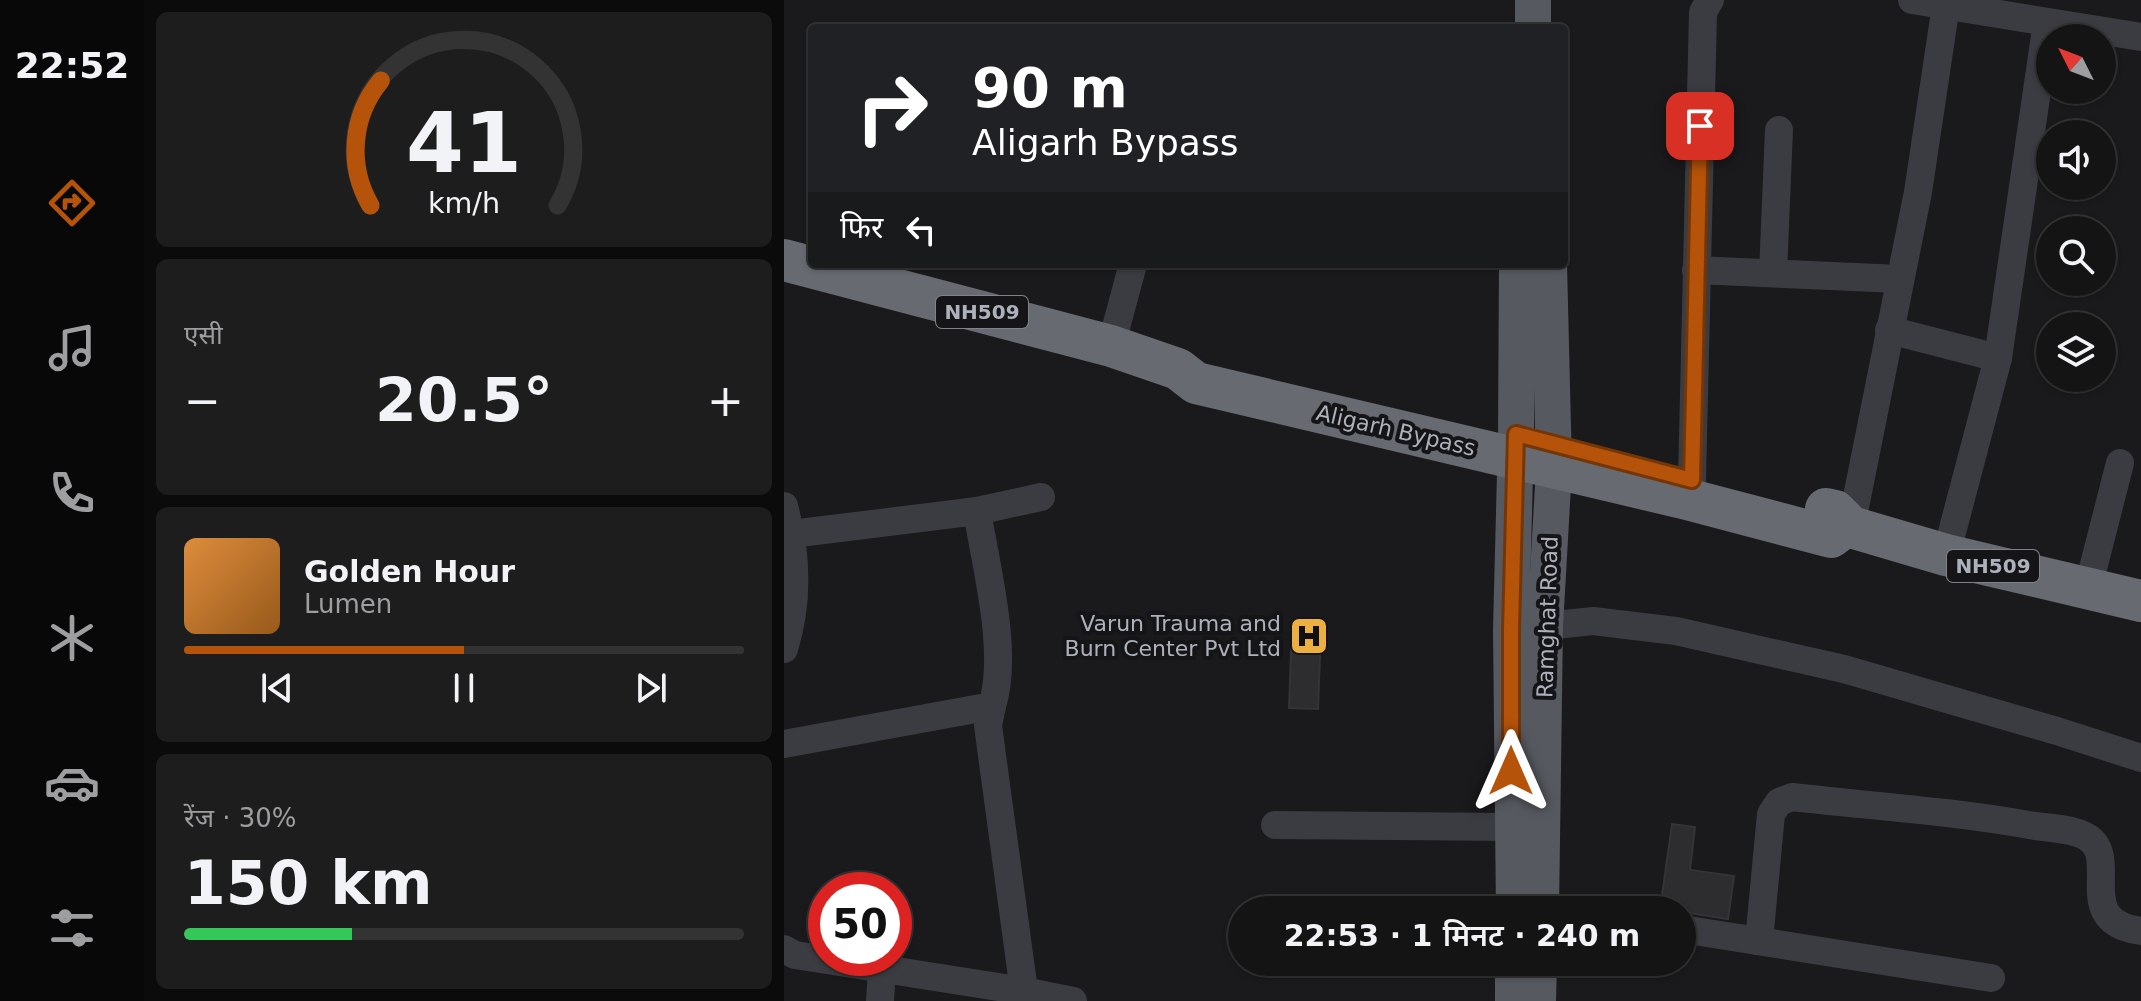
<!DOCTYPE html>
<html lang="hi">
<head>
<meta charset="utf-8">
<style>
  body { margin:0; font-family:"DejaVu Sans","Noto Sans Devanagari",sans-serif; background:#1d1d1e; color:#f1f3f6; height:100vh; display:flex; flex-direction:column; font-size:30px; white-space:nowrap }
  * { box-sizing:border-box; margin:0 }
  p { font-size:26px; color:#9d9ea0 }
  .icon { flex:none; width:44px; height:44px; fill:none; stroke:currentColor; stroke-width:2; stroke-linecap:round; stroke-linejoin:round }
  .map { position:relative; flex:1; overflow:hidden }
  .drawer { display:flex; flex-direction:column; gap:12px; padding:12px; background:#0b0b0c; width:640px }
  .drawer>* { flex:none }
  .guide { position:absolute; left:24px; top:24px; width:760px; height:244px; border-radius:8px; box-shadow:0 2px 6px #0004,0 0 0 2px #333334; background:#202124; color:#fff; overflow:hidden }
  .needle { width:52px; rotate:312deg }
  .buttons { position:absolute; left:1252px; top:24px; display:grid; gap:16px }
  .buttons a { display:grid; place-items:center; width:80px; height:80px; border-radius:50%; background:#141415; box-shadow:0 2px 6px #0004,0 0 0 2px #333334; font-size:40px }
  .speed { position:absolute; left:24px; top:872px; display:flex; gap:16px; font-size:40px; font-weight:700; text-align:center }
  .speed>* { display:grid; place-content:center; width:104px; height:104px; border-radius:50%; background:#141415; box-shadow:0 2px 6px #0004,0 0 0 2px #333334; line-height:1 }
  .speed .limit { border:12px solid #d22; background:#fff; color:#111 }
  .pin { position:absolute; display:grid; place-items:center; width:68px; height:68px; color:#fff; margin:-34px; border-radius:16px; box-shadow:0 4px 12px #0006 }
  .me { position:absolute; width:88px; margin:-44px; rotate:0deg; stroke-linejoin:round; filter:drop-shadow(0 0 6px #0008) }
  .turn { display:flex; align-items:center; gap:28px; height:168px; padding:0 32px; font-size:36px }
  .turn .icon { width:104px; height:104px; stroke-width:2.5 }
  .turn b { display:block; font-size:56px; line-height:68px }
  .then { display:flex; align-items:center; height:76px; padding:0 32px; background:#0003; gap:16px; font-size:30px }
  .big { font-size:60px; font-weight:600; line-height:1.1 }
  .drawer .card { flex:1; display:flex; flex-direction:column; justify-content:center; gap:12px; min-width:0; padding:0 28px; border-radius:12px; background:#1d1d1e }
  .drawer .dial { align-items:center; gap:0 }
  .dial svg { height:208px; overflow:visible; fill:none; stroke:#333334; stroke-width:7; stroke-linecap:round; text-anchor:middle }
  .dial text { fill:#f1f3f6; stroke:none }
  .song { display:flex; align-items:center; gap:24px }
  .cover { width:96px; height:96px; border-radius:12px; background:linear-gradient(135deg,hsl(30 70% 55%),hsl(30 70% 35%)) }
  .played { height:8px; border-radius:4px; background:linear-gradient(90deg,#b45309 50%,#333334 50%) }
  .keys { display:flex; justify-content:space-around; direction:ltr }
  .heat { display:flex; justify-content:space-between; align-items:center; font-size:44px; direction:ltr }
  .charge { height:12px; border-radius:6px; background:linear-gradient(90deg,#34c759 30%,#333334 0) }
  .trip { position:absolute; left:444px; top:896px; width:468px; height:80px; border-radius:40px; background:#141415; box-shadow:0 2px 6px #0004,0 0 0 2px #333334; font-weight:600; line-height:80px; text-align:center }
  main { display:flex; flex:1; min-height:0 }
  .menu { display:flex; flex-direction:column; width:144px; justify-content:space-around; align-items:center; background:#080808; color:#9d9ea0 }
  .menu .icon { width:56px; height:56px }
  .menu .active { color:#b45309 }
  .menu b { font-size:36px; color:#f1f3f6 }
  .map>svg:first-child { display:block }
</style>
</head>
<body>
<main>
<nav class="menu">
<b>22:52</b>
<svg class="icon active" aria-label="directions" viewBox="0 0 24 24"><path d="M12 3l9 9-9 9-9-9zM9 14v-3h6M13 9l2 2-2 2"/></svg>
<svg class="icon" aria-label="music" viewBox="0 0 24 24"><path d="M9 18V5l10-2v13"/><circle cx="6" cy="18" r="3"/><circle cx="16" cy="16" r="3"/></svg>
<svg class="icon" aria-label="phone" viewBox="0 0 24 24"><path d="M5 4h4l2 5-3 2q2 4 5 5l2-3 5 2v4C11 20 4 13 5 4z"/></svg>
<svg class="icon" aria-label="climate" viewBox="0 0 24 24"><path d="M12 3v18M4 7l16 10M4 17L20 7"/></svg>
<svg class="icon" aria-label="car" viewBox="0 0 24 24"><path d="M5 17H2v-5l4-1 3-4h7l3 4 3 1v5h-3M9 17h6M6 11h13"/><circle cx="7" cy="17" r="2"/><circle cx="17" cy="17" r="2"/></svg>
<svg class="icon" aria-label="filters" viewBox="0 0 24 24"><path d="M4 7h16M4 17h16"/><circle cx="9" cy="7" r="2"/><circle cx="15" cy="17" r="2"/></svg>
</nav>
<section class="drawer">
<div class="card dial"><svg viewBox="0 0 100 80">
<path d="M14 69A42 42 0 1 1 86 69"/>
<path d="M14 69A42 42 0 0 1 18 21" stroke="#b45309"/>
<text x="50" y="56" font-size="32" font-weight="700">41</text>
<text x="50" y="72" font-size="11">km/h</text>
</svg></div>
<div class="card"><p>एसी</p>
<div class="heat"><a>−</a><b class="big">20.5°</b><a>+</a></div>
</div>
<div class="card">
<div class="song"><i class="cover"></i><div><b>Golden Hour</b><p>Lumen</p></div></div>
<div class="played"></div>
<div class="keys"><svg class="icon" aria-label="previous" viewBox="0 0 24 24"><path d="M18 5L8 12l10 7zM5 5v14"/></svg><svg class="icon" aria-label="pause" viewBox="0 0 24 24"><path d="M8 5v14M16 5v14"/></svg><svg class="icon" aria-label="next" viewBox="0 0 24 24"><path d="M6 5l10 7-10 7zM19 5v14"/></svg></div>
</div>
<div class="card"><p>रेंज · 30%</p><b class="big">150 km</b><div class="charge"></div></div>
</section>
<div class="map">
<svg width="1357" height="1001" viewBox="0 0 1357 1001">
  <rect width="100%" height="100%" fill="#1a1a1c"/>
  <!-- building -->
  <g fill="#2d2d30" stroke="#343438" stroke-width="2">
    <polygon points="508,627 537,628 534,709 505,708"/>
    <polygon points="888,824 911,827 906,870 950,876 944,919 898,912 898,910 876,910"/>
  </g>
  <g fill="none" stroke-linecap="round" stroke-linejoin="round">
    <!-- minor -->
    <g stroke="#3b3c41" stroke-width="28">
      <polyline points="1128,0 1357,37"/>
      <polyline points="912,270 1115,279"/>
      <polyline points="989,273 995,130"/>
      <polyline points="1105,330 1214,358 1162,555"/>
      <polyline points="327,346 349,264"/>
      <polyline points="1214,358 1263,22"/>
      <polyline points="908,480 919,12 926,0"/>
      <path d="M0 506C13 554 15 601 0 649"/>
      <polyline points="193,511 257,497"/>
      <polyline points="1067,527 1134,192 1162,5"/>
      <polyline points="1304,588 1336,463"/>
      <polyline points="743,628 809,621 892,631 1060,669 1273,731 1357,758"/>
      <polyline points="208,706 204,725 207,748 240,991"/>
      <path d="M0 744 208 706C225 653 202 567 193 511L7 534"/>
      <polyline points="491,825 728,827"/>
      <polyline points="738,903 784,910"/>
      <polyline points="898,929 1207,978"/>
      <path d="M975 941 987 814 995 802 1008 797C1087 806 1167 811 1245 825 1262 828 1284 828 1299 835 1342 854 1284 921 1357 931"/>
      <polyline points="0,949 11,955 240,991 289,1001"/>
      <polyline points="96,1001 98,969"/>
    </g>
    <!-- major -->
    <g stroke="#575960" stroke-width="36">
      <polyline points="749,28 749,0"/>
      <polyline points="730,910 727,630 732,434 733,264"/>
      <polyline points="757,910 761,626 770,468 765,264"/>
      <polyline points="729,1001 729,962"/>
      <polyline points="754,1001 755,962"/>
    </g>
    <!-- highway -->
    <g stroke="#676a71" stroke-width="42">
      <polyline points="0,260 327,346 394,369 412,383 899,498 1047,537 1063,525"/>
      <polyline points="1042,509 1051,511 1067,527 1162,555 1357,601"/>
    </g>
  </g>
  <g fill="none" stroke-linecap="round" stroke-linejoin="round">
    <!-- route casing -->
    <g stroke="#753606" stroke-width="20">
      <polyline id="route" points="727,771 727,630 732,434 908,480 916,126"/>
    </g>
    <!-- route -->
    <use href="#route" stroke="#b45309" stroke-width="14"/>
  </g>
  <!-- icons -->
  <defs>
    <g id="hospital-square" transform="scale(2)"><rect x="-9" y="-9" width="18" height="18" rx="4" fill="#ebaf42" stroke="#151517"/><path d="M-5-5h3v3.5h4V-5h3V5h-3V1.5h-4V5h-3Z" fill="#111"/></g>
  </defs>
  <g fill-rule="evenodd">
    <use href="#hospital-square" x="525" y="636"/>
  </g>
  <g text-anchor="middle" stroke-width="8" stroke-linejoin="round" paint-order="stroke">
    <!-- shield labels -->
    <g fill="#151517" stroke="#7f828a" stroke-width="2">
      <rect x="152" y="296" width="92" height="32" rx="6"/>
      <rect x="1163" y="550" width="92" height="32" rx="6"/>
    </g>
    <g font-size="20" font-weight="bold" fill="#adb1bb">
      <text x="198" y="319">NH509</text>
      <text x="1209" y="573">NH509</text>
    </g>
    <!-- street labels -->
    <g font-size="22" fill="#adb1bb" stroke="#151517">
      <text transform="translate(612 430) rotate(13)" y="8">Aligarh Bypass</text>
      <text transform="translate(763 617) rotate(-88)" y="8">Ramghat Road</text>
    </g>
    <!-- poi labels -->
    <g font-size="22" fill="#adb1bb" stroke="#151517" text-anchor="end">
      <text x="497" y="631">Varun Trauma and<tspan x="497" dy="25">Burn Center Pvt Ltd</tspan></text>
    </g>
  </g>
</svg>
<div class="buttons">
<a><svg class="needle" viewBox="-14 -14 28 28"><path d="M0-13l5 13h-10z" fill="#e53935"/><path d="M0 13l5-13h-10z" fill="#9d9ea0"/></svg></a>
<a><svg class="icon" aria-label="sound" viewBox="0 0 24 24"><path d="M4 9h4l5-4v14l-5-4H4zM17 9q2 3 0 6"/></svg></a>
<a><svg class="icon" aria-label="search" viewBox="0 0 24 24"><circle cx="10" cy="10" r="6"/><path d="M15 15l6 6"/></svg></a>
<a><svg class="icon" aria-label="layers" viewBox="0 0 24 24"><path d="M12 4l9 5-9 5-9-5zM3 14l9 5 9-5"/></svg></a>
</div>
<div class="speed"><div class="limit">50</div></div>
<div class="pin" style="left:916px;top:126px;background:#d93025"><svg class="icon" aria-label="arrive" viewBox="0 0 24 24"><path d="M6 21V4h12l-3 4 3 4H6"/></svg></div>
<svg class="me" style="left:727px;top:771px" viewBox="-20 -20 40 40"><path d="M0-17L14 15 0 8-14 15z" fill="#b45309" stroke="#fff" stroke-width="4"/></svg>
<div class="trip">22:53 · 1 मिनट · 240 m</div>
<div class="guide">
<div class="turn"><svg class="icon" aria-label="right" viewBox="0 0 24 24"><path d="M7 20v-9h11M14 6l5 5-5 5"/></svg><div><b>90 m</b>Aligarh Bypass</div></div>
<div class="then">फिर<svg class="icon" aria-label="left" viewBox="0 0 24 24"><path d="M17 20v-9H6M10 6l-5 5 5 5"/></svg></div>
</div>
</div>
</main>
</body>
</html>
